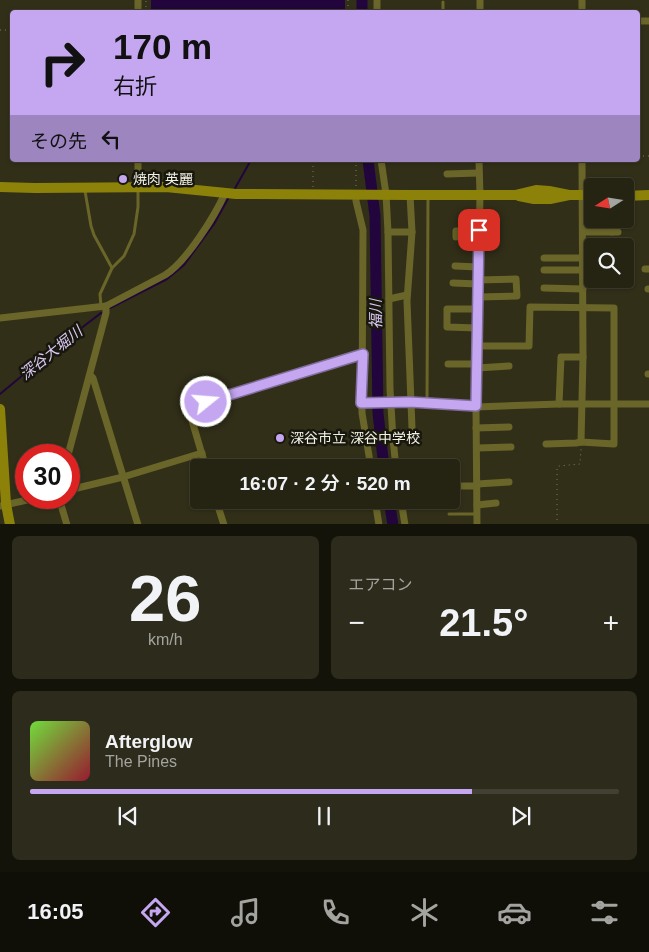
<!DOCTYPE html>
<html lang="ja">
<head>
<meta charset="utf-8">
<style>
  body { margin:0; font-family:Helvetica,"Noto Sans JP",sans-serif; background:#2d2b1b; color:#f1f3f6; height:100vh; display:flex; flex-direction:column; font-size:19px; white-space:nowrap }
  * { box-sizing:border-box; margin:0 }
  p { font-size:16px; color:#a3a49f }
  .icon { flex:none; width:28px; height:28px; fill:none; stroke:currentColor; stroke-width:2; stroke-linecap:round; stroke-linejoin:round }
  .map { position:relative; height:524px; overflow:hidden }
  .panel { display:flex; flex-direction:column; gap:12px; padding:12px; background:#14130a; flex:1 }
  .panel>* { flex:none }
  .guide { position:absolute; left:10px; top:10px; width:630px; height:152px; border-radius:5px; box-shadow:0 1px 4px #0004,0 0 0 1px #424032; background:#c5a7f1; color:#111; overflow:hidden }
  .needle { width:32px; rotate:258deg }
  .buttons { position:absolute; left:584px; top:178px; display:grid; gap:10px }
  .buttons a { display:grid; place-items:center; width:50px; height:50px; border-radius:5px; background:#252312; box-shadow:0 1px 4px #0004,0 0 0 1px #424032; font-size:25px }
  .speed { position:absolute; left:15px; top:444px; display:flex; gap:10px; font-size:25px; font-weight:700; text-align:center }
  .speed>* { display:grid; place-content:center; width:65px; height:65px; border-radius:50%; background:#252312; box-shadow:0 1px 4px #0004,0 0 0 1px #424032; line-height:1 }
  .speed .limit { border:8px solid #d22; background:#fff; color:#111 }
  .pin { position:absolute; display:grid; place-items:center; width:42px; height:42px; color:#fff; margin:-21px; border-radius:10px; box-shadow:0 2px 8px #0006 }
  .me { position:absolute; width:55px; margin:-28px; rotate:73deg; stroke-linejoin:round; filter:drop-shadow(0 0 4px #0008) }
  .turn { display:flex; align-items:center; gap:18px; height:105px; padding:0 20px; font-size:22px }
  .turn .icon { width:65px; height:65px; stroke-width:2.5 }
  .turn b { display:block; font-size:35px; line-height:42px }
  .then { display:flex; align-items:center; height:48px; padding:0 20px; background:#0003; gap:10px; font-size:19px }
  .big { font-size:38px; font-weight:600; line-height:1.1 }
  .panel .tile { flex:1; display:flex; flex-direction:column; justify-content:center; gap:8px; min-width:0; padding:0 18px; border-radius:8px; background:#2d2b1b }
  .panel .dial { align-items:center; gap:0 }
  .dial b { font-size:65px; line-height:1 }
  .song { display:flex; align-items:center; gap:15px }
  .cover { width:60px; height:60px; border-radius:8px; background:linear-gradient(135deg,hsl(100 70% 55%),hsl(350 70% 35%)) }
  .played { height:5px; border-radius:2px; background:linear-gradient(90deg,#c5a7f1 75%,#424032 75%) }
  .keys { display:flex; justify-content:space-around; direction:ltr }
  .heat { display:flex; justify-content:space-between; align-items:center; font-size:28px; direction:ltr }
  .panel .tiles { flex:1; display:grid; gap:12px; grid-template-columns:1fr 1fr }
  .tile:last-child { grid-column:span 2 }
  .trip { position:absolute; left:190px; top:459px; width:270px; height:50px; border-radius:5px; background:#252312; box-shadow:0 1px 4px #0004,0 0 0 1px #424032; font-weight:600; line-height:50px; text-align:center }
  .menu { display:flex; height:80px; justify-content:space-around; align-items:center; background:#0f0e07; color:#a3a49f }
  .menu .icon { width:35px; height:35px }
  .menu .current { color:#c5a7f1 }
  .menu b { font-size:22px; color:#f1f3f6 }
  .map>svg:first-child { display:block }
</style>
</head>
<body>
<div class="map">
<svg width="649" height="525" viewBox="0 0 649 525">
  <rect width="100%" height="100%" fill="#312f18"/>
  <!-- water -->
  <rect fill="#22053c" x="151" y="0" width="194" height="12"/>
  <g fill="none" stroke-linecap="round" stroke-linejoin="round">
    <!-- stream -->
    <g stroke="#22053c" stroke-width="2">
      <polyline points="234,190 251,160"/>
      <polyline points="110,308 167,279 184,265 214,224 229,197"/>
      <polyline points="0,394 58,346 101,313"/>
    </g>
    <!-- river -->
    <g stroke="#22053c" stroke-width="11">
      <polyline points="362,0 362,12"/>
      <polyline points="368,160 375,216 378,413 384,468"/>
      <polyline points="389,500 393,525"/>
    </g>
    <!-- path -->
    <g stroke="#7b7966" stroke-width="1" stroke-dasharray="1 4" stroke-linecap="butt">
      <polyline points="348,0 348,12"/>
      <polyline points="146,12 146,0"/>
      <polyline points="0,30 12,30"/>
      <polyline points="638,156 649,156"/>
      <polyline points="356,160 356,187"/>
      <polyline points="313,187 313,160"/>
      <polyline points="557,525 557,467 559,466 580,464 581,449"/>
    </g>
    <!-- lane -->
    <g stroke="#6a6528" stroke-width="3">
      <polyline points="443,12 443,2"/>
      <polyline points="85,191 91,226 94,235 112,268"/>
      <polyline points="101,307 100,294 112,268 124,256 134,234 138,207 138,188"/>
      <polyline points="427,403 428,197"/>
      <polyline points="449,514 477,514"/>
    </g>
    <!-- street -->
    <g stroke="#6a6528" stroke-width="7">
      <polyline points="138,0 138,12"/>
      <polyline points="377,12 377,0"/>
      <polyline points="480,12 480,0"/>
      <polyline points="582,12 582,0"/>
      <polyline points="638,21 649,21"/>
      <polyline points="138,160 138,187"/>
      <polyline points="381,160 386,194 388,232 390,389 393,439 396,468"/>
      <polyline points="447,174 479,173"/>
      <polyline points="356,194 356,201 363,230 362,413 371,468"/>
      <polyline points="410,195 412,232 407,301 412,428"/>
      <polyline points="388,232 412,232"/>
      <polyline points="583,232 618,232"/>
      <polyline points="612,232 613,219"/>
      <polyline points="456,237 456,231 479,231"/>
      <polyline points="583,252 592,251"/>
      <polyline points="544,258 583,258"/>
      <polyline points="455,266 478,267"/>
      <polyline points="645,269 649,269"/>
      <polyline points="544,270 592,270"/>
      <polyline points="453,283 478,284"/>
      <polyline points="544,288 583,289"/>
      <polyline points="648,289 649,289"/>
      <polyline points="478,297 517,296 516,279 478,280"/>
      <polyline points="389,299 407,295"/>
      <path d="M106 306 165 275C186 262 215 216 225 193"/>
      <polyline points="0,318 106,306 106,313 68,455"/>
      <polyline points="477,328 447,327 447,309 478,309"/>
      <polyline points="477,346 529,346 530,307 614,308 614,444 581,442 576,443 546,444"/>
      <polyline points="448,364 477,364"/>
      <polyline points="477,368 509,366"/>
      <polyline points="648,374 649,374"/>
      <polyline points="90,375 93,378 138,525"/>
      <polyline points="361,403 411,402 476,407 559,404 649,404"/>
      <polyline points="559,404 561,357 583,357"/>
      <polyline points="476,428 509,427"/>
      <polyline points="581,442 583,357 582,160"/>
      <polyline points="477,448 511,447"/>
      <polyline points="206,468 188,407 363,354"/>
      <polyline points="477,484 509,482"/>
      <polyline points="452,486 477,486"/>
      <polyline points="69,490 123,477 202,453"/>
      <polyline points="59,498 67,525"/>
      <polyline points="216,500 224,525"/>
      <polyline points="375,500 379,525"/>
      <polyline points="401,500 405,525"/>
      <polyline points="477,505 496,503"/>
      <polyline points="0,506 36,498"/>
      <polyline points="477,525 476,407 480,195 479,160"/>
    </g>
    <!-- secondary -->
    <g stroke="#8c8209" stroke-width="10">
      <polyline points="0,187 35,188 166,187 236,194 410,195 515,195 536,190 549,191 569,195"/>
      <polyline points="519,196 534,199 550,199 569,195 592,195"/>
      <polyline points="625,196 649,195"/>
      <polyline points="0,409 6,504 10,525"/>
    </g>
  </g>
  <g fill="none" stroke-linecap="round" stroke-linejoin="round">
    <!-- route casing -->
    <g stroke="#806d9d" stroke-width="12">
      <polyline id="route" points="206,402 363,354 361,403 410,402 476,406 479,230"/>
    </g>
    <!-- route -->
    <use href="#route" stroke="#c5a7f1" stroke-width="9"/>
  </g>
  <!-- markers -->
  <g fill="#c5a7f1" stroke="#18170d" stroke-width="2">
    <circle cx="123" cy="179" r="5"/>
    <circle cx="280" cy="438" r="5"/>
  </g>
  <g text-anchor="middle" stroke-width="5" stroke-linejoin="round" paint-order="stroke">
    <!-- poi labels -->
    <g font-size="14" fill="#f2f1e3" stroke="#18170d" text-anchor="start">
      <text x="133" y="184">焼肉 英麗</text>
      <text x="290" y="443">深谷市立 深谷中学校</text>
    </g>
    <!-- water labels -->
    <g font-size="15" font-style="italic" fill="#dbcaf5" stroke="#18170d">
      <text transform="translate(376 314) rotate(-91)" y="5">福川</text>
      <text transform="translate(51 353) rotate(-39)" y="5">深谷大堀川</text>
    </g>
  </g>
</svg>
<div class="buttons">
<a><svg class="needle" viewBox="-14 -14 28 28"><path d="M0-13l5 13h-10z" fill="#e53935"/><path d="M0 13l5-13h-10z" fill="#a3a49f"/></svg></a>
<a><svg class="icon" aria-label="search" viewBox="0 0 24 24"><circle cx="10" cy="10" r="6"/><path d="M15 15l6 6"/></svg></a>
</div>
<div class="speed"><div class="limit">30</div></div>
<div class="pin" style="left:479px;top:230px;background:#d93025"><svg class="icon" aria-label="arrive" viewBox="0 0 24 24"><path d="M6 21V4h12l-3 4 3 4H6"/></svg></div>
<svg class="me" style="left:206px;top:402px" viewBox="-20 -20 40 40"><circle r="17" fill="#c5a7f1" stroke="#fff" stroke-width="3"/><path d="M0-11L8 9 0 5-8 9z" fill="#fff"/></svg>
<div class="trip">16:07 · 2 分 · 520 m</div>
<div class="guide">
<div class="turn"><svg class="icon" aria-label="right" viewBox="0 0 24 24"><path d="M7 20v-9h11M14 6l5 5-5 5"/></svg><div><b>170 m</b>右折</div></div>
<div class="then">その先<svg class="icon" aria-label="left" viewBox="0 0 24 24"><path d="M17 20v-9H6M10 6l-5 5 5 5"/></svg></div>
</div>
</div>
<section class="panel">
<div class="tiles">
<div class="tile dial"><b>26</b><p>km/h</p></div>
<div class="tile"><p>エアコン</p>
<div class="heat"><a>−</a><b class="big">21.5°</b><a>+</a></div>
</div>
<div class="tile">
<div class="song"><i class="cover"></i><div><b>Afterglow</b><p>The Pines</p></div></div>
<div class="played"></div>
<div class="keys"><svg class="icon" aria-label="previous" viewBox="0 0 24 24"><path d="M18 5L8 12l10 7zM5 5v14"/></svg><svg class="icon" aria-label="pause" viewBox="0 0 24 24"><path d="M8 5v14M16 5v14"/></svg><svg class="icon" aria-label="next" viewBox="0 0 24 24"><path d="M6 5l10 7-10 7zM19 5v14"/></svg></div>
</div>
</div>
</section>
<nav class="menu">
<b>16:05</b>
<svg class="icon current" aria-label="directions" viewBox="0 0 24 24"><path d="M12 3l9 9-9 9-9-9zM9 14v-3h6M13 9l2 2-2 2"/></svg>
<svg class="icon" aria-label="music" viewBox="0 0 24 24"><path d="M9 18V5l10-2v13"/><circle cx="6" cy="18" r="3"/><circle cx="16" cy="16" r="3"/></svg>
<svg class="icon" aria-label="phone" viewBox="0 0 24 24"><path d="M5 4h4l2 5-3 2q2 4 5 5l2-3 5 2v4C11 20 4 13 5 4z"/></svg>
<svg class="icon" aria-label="climate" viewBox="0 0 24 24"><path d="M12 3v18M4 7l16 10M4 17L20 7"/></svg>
<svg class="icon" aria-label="car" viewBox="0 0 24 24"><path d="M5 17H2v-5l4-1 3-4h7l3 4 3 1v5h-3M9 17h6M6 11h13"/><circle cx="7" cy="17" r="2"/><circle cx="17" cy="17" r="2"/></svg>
<svg class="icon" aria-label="filters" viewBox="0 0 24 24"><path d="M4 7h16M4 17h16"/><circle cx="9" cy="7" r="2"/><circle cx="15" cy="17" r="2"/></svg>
</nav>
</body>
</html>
